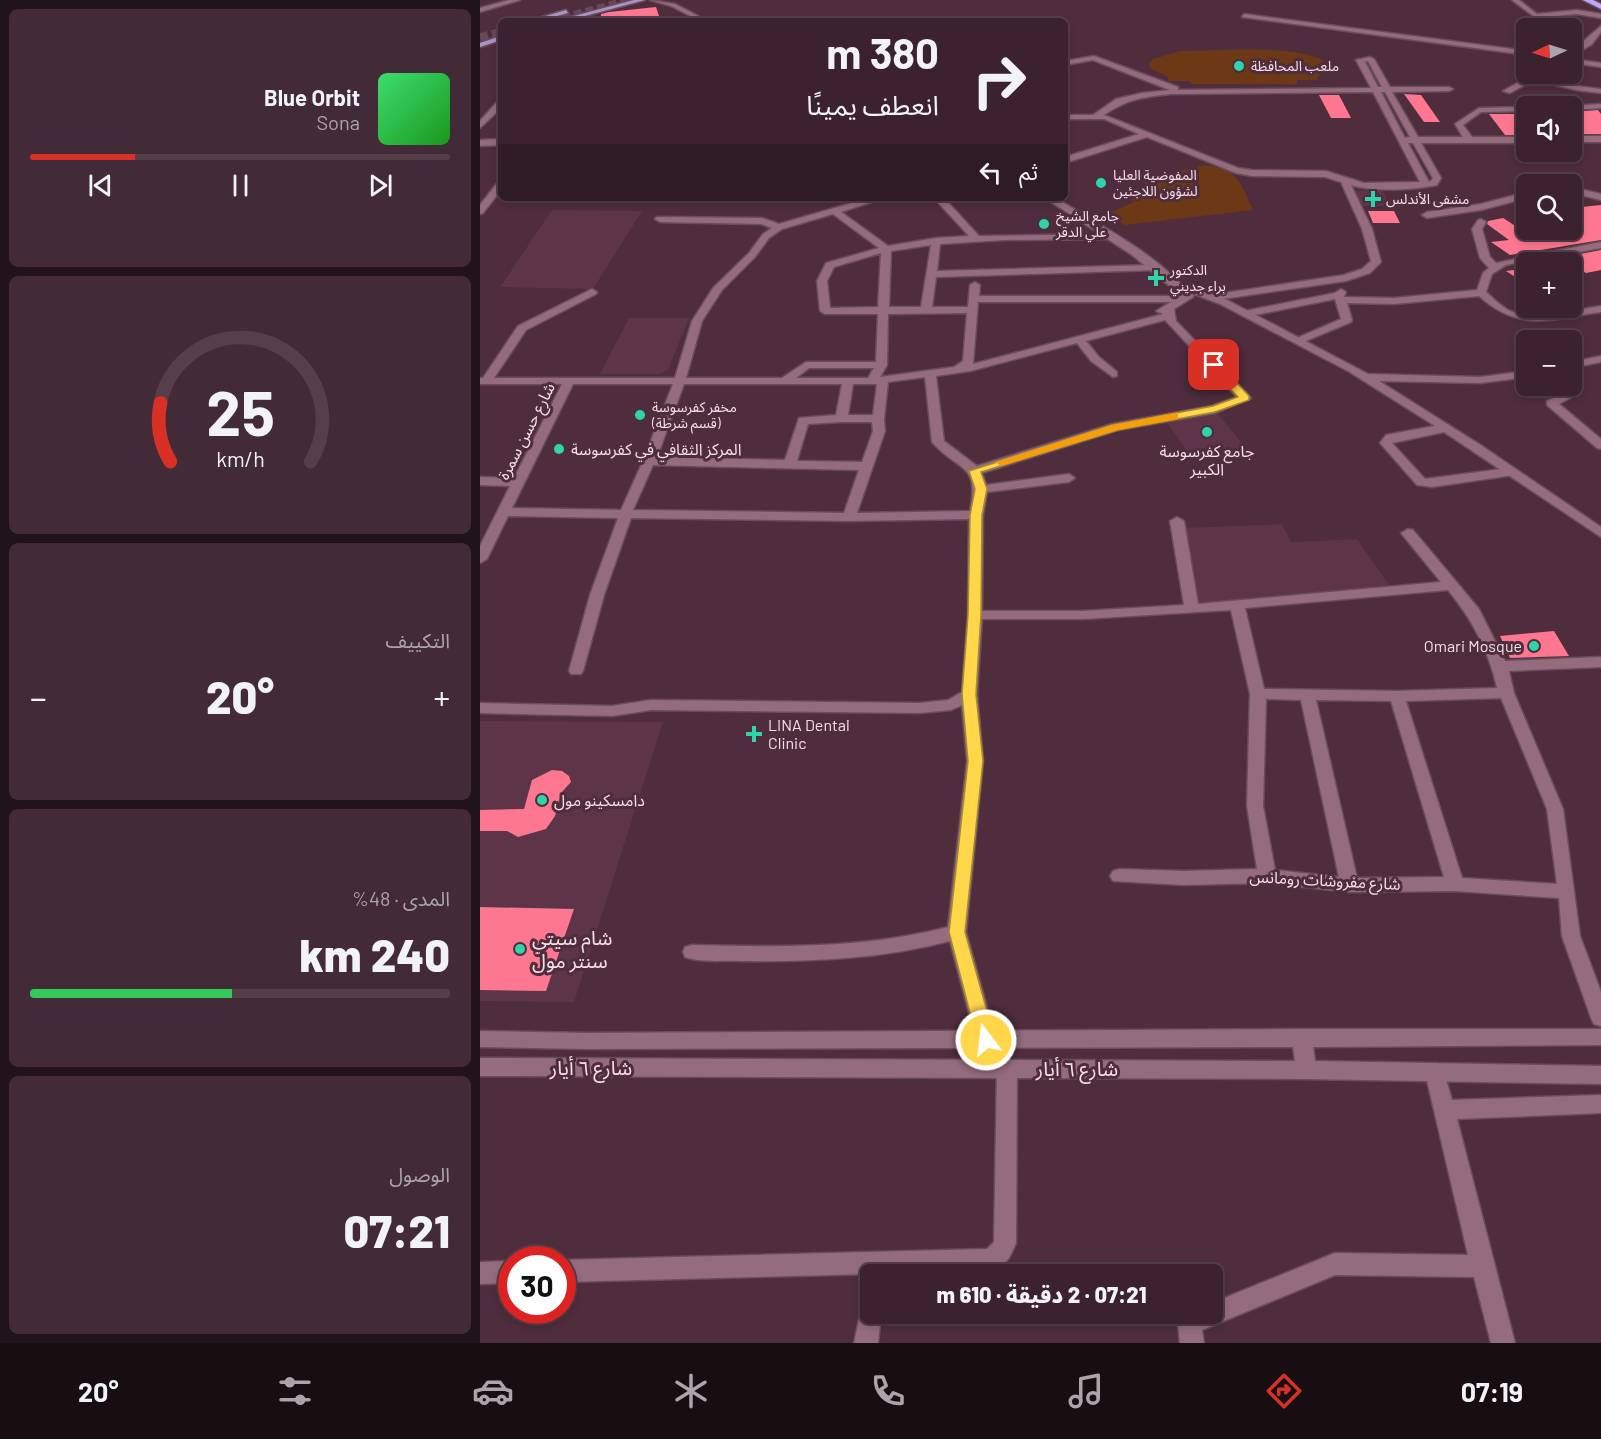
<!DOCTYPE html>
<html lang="ar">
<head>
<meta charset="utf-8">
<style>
  body { margin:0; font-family:Barlow,"Noto Sans Arabic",sans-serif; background:#422a36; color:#f1f3f6; direction:rtl; height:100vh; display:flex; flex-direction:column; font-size:22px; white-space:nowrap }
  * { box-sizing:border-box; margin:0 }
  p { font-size:20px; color:#aca4aa }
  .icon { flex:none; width:33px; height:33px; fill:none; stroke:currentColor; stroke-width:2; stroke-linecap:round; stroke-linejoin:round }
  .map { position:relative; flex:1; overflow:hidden; direction:ltr }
  .sheet { display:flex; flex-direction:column; gap:9px; padding:9px; background:#201319; width:480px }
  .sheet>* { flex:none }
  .guide { position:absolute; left:18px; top:18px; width:570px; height:183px; border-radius:9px; box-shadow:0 3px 9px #0003,0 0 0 2px #543f4a; direction:rtl; background:#3b222e; color:#f1f3f6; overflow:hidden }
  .needle { width:39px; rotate:266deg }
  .fabs { position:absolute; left:1036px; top:18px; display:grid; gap:12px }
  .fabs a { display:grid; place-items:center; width:66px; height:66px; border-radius:9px; background:#3b222e; box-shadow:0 3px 9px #0003,0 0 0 2px #543f4a; font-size:30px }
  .speed { position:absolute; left:18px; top:1246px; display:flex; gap:12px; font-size:30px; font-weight:700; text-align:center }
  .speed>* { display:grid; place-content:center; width:78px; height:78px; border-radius:50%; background:#3b222e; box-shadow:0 3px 9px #0003,0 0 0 2px #543f4a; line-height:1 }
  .speed .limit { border:9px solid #d22; background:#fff; color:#111 }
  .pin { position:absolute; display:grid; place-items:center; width:51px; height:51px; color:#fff; margin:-26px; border-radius:12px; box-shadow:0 3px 9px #0006 }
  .me { position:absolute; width:66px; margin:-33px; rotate:345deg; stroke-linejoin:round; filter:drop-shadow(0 0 4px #0008) }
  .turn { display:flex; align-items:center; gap:21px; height:126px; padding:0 30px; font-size:27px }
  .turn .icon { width:78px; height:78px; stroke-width:2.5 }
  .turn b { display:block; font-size:42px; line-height:51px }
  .then { display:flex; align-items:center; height:57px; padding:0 30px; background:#0003; gap:12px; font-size:22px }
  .big { font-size:45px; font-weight:800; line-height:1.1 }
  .sheet .card { flex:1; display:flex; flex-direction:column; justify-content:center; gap:9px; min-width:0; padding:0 21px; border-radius:9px; background:#422a36 }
  .sheet .dial { align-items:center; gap:0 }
  .dial svg { height:156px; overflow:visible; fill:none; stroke:#543f4a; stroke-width:7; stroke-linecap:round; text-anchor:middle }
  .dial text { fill:#f1f3f6; stroke:none }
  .song { display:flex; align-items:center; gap:18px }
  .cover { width:72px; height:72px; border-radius:9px; background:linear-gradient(135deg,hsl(140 70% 55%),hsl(120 70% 35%)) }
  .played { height:6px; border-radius:3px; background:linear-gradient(90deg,#d93025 25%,#543f4a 25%) }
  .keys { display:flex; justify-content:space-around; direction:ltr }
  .heat { display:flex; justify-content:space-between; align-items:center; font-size:33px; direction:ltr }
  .charge { height:9px; border-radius:4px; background:linear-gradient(90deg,#34c759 48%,#543f4a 0) }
  .trip { position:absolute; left:380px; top:1264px; width:363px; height:60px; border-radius:9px; background:#3b222e; box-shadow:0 3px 9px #0003,0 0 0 2px #543f4a; font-weight:800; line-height:60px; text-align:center; direction:rtl }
  .menu { display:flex; height:96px; justify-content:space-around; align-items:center; background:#180e12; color:#aca4aa }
  .menu .icon { width:42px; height:42px }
  .menu .on { color:#d93025 }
  .menu b { font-size:27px; color:#f1f3f6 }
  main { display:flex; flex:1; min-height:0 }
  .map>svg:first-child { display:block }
</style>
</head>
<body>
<main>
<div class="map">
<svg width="1121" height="1343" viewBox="0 0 1121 1343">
  <rect width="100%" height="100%" fill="#4f2d3d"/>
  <!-- built -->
  <g fill="#5d3448">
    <polygon points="876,191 903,191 910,206 882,206"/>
    <polygon points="72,210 162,211 113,289 20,287"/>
    <polygon points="149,318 209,318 188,370 180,374 120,374"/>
    <polygon points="737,413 765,447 710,456 687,422"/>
    <polygon points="802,524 811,542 877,539 909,585 719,604 703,528"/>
    <polygon points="0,721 183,722 94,1002 0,1001"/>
  </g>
  <!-- green -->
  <g fill="#6c3816">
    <path d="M701 51C735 51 824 43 848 64V69L837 77 838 80H817V84H711L709 81H689L688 77 671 69 669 64 673 59Z"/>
    <path d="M724 165C759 170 759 180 773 210L645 225 627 214 654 202 646 192 667 185 662 181Z"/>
  </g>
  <!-- building -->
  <g fill="#fe7790">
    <polygon points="176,7 180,19 121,21 121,14 129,12"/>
    <polygon points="924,94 941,95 960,122 944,122"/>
    <polygon points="839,95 859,95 871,118 851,118"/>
    <polygon points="1118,110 1121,114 1121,134 1092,134 1092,112"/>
    <polygon points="1009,114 1047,114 1047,135 1025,135"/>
    <polygon points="1121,205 1121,240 1030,255 1011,242 1029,240 1007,224 1008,221 1023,218 1051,236 1092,230 1092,208"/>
    <polygon points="888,211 914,211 920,223 893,223"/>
    <polygon points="1121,250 1121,270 1106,273 1092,265 1092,262 1080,258"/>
    <polygon points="1047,268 1047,285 1026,271"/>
    <polygon points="1074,631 1089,656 1030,658 1020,636"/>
    <polygon points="72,770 82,771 89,776 91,782 81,793 75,816 66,829 38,837 27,831 0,831 0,810 44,809 52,780"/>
    <polygon points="0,907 94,909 66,991 0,990"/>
  </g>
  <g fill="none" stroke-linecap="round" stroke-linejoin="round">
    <!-- primary-tunnel -->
    <g stroke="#684856" stroke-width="8" stroke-dasharray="8 4" stroke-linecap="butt">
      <polyline points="71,21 150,0"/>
      <polyline points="0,37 21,32"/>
    </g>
    <!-- minor casing -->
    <g stroke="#6a4d5b" stroke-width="3">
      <g id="minor">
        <polygon points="764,14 1047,51 1047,55 762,17"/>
        <polygon points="1121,26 1121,32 1112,44 1092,57 1092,51"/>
        <path d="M614 56 698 87V90L891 88 876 60 890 57 894 59 910 87H969L973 89 969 91 912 92 938 137H983L975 124 999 108 1047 107V111L1001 112 983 125 992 137H1047V143H941L961 178 957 185C935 190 893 192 871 185L892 229 901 262 890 273 866 281 735 300 730 297 731 295 864 275 882 269 891 261 882 229 861 182 845 177 772 176 756 173 667 137 585 163V157L659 134 624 119H585V115H613L636 99 662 93 690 90 613 60 585 65V61ZM888 61 902 87H898L885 62ZM893 92 940 182 884 183 846 171 772 170 758 168 624 115C647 99 664 97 691 94ZM901 92H905L930 137 925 138ZM928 143H933L953 178 951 181 949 182Z"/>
        <polygon points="1092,59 1121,63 1121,67 1092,63"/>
        <polygon points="1054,74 1062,74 1060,77 1096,86 1121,89 1121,93 1096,90 1054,80 1030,93 1023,91"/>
        <polygon points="18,101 21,101 21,108 0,128 0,121"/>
        <polygon points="1121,104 1121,108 1092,110 1092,106 1089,106"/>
        <rect x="1092" y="136" width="29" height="6"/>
        <polygon points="21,139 21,145 0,146 0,140"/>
        <polygon points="21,181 21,190 3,213 0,214 0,205 18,182"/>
        <polygon points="1092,187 1121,194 1121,200 1092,193"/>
        <polygon points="1047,192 1047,198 1001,210 947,218 942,215 947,212 1001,204"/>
        <path d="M389 198H404L361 212 408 246 456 238 489 236 454 198H464L499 236 631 234 633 236 628 239 523 240 460 244 457 271 673 265 677 266V270L456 277 452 307H488L490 285 495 282 500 285 499 296H701L705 293H713V297L694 309 696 321 771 398 735 413 638 430 502 473 506 485 589 474 595 478 589 482 507 492 503 515 502 611H603L704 605 690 521 697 517 704 521 718 604 961 582 921 533 928 529 933 530 999 609 1025 661 1121 657V667L1029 671 1034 693 1083 809 1100 936 1121 992V1026L1114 1024 1111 1018 1082 936 1079 898 975 891 870 892 787 883 704 885 633 881 630 876 633 871 639 869 704 871 777 869 767 806 770 694 751 610 603 619H502L497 694 503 761 486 932 516 1040 513 1046 506 1048 499 1046 496 1040 470 941C401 959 331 962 260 961 243 960 222 963 205 957L203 952 205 947 212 945C298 947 384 949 468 927L487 761 482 705 471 710 440 713 171 710 132 716 0 713V703L132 706 171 700 440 703 468 700 482 692 488 615 489 519 369 521 151 518 124 595 103 671 101 674H91L89 671 110 595 138 518 28 516 7 559 0 563V546L30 486 0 485V477L34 478 82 384H0V378H3L38 326 112 289 117 292 116 294 46 330 14 378H195L212 321 233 288 269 253 283 234 292 228 281 224 180 222 175 219 177 217 282 218 299 224ZM353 214 399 248 346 263 337 281 340 311 345 314H398L396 362H326L302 378H206L222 321 242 290 275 257 289 238 302 229ZM451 245 441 307H409L411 251ZM401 253 398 307 350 308 347 281 354 267ZM498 302H691L676 311 683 314 493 364ZM487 313 483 361 474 367 400 377 407 365 408 314ZM685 320 757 397 732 406 632 424 497 466 464 441 456 376 490 371 597 343 611 361 633 377 637 376V372L619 357 606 341ZM329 368H394L388 378H316ZM445 377 452 442C478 472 500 462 490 511L377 513 405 431 404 419 408 382ZM93 384H193L163 461 141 510 32 508ZM204 384H362L356 415 319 418 305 460 177 457ZM373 384H397L393 415H368ZM361 422H392L393 431 382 462 317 461 328 424ZM173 465 379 470 364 513 153 510ZM968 590C992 619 1009 651 1017 688L917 691 784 689 765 608ZM1021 698 1067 809 1077 884 982 878 926 701ZM786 699 821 700 859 877 795 870 783 806ZM836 700 911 701 964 877 877 878Z"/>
        <path d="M1001 219 1006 222 1002 229 1010 257 1016 263 1121 242V248L1026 265 1012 274 1006 292C1013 298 1020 305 1028 310 1055 322 1093 310 1121 306V312C1071 319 1040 333 999 296L914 304 867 303 872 320 871 322 821 343 816 340 817 338 861 319 855 299 765 317 760 314 765 311 855 293 861 289 866 292 864 297 914 298 997 290 1003 273 1009 268 1000 258 992 229 998 220Z"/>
        <polygon points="1076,386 1086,386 1094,396 1079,404 1121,439 1121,449 1117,448 1067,405 1067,401 1081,395"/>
        <polygon points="965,424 969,425 969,431 912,443 945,479 1030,468 1036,472 1034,475 952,487 937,485 900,443 906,435"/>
        <path d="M527 1060 534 1063 537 1069 536 1243C529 1260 527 1264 509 1271L82 1282V1260L507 1249 514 1242 517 1069 520 1063Z"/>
        <polygon points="955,1063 962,1066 972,1100 1121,1095 1121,1113 977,1119 1035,1343 1011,1343 994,1277 855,1275 722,1330 724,1343 700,1343 698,1324 702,1316 732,1314 732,1303 855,1253 988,1255 945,1072 948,1066"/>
        <polygon points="32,1261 32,1283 0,1284 0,1262"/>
        <polygon points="388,1311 396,1315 400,1323 398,1343 374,1343 380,1315"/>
      </g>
    </g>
    <!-- tertiary casing -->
    <g stroke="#6a4d5b" stroke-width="3">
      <g id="tertiary">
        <polygon points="29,0 40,0 0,12 0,8"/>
        <polygon points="170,0 195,4 228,21 220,21 191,6"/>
        <polygon points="1032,0 1039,0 1057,14 1097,10 1121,14 1121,18 1097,14 1056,18"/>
        <path d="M565 198H576C620 226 673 251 707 291L698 293 652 255Z"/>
        <polygon points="718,289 747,300 888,374 1000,377 1047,371 1047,377 1000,383 899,381 1002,446 1121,527 1121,537 952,424 868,371 740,304 714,294 713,292"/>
        <polygon points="1121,356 1121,362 1092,368 1092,362"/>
      </g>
    </g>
    <!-- secondary casing -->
    <g stroke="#6a4d5b" stroke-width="3">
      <polygon id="secondary" points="821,1029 1121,1029 1121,1045 833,1047 835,1061 1121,1066 1121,1084 827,1079 0,1076 0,1058 815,1061 813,1047 106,1049 0,1047 0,1031 106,1033"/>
    </g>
    <!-- primary casing -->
    <g stroke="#6a4d5b" stroke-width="3">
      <g id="primary">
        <polygon points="154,0 165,0 86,21 75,21"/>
        <polygon points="86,10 88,13 59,21 48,21"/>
        <polygon points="21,36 21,40 0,47 0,43"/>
      </g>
    </g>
    <!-- motorway casing -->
    <g stroke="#6a4d5b" stroke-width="3">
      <polygon id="motorway" points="1103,0 1113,0 1121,4 1121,9"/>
    </g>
    <!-- minor -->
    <use href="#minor" fill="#946c7e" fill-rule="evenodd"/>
    <!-- tertiary -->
    <use href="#tertiary" fill="#946c7e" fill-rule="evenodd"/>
    <!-- secondary -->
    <use href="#secondary" fill="#946c7e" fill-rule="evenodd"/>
    <!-- primary -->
    <use href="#primary" fill="#a992c7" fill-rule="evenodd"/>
    <!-- motorway -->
    <use href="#motorway" fill="#b7abf7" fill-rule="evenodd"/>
  </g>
  <!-- route -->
  <polygon fill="#ffd54a" stroke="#a68a30" stroke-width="1.5" points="730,363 738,363 769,396 769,400 735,412 638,430 501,472 507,489 502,515 501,615 496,694 503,761 485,932 515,1040 512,1045 506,1048 499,1045 497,1040 469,932 488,761 482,694 488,615 490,515 495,489 489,471 632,425 733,406 758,397 730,368"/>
  <!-- slow -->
  <polygon fill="#f59e0b" points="695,413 698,414 698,419 638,430 521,466 515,462 632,425"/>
  <!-- markers -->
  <g fill="#2ed4ab" stroke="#4f2d3d" stroke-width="2">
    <circle cx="759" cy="66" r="6"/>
    <circle cx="621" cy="183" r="6"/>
    <path d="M890 190h6v6h6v6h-6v6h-6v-6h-6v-6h6z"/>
    <circle cx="564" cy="224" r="6"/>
    <path d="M673 269h6v6h6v6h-6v6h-6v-6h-6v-6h6z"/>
    <circle cx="160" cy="415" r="6"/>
    <circle cx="727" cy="432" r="6"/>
    <circle cx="79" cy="449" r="6"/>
    <circle cx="1054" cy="646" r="6"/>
    <path d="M271 725h6v6h6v6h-6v6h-6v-6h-6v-6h6z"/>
    <circle cx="62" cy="800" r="6"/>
    <circle cx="40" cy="949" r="6"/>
  </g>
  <g text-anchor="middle" stroke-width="6" stroke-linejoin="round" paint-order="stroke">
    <!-- far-poi labels -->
    <g font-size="14" fill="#f5dee7" stroke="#4f2d3d" text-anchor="start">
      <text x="771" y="71">ملعب المحافظة</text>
      <text x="633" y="180">المفوضية العليا<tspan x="633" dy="16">لشؤون اللاجئين</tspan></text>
      <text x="906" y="204">مشفى الأندلس</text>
      <text x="576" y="221">جامع الشيخ<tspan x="576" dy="16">علي الدقر</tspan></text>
      <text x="690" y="275">الدكتور<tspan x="690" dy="16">براء جديني</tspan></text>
      <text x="172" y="412">مخفر كفرسوسة<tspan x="172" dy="16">(قسم شرطة)</tspan></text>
    </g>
    <!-- street labels -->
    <g font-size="16" fill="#f5dee7" stroke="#4f2d3d">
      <text transform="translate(46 431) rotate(-63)" y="6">شارع حسن سمرة</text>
      <text transform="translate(845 880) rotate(3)" y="6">شارع مفروشات رومانس</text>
    </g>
    <!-- poi labels -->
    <g font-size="16" fill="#f5dee7" stroke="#4f2d3d" text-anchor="start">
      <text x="91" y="455">المركز الثقافي في كفرسوسة</text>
      <text x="727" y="457" text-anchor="middle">جامع كفرسوسة<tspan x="727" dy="18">الكبير</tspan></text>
      <text x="1042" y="652" text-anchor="end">Omari Mosque</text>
      <text x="288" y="731">LINA Dental<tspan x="288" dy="18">Clinic</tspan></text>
      <text x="74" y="806">دامسكينو مول</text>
    </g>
    <!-- near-poi labels -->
    <g font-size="20" fill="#f5dee7" stroke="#4f2d3d" text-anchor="start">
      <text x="52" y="945">شام سيتي<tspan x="52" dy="23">سنتر مول</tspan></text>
    </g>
    <!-- near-street labels -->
    <g font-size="20" fill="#f5dee7" stroke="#4f2d3d">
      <text x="111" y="1075">شارع ٦ أيار</text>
      <text x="597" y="1076">شارع ٦ أيار</text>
    </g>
  </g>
</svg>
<div class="fabs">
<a><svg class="needle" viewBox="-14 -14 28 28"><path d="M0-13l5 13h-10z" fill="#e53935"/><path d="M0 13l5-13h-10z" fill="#aca4aa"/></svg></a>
<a><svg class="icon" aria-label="sound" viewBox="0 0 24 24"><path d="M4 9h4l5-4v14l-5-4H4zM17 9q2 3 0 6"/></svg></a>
<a><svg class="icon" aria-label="search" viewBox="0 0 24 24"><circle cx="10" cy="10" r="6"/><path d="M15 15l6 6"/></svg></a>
<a>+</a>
<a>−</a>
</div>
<div class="speed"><div class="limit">30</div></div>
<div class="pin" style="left:734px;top:365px;background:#d93025"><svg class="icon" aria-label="arrive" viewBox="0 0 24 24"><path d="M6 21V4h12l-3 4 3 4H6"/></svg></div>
<svg class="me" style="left:506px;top:1040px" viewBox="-20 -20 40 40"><circle r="17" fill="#ffd54a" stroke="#fff" stroke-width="3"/><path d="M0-11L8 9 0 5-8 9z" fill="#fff"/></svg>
<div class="trip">07:21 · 2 دقيقة · 610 m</div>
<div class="guide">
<div class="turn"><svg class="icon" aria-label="right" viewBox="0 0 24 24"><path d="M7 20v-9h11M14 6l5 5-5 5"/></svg><div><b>380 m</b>انعطف يمينًا</div></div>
<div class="then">ثم<svg class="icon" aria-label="left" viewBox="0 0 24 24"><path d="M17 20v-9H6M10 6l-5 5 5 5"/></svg></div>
</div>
</div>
<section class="sheet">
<div class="card">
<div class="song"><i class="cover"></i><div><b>Blue Orbit</b><p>Sona</p></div></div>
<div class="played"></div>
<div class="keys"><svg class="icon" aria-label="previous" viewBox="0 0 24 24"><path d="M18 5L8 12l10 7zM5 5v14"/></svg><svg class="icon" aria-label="pause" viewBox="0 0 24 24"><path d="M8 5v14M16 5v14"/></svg><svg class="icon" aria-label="next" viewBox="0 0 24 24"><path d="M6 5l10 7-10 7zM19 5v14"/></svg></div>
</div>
<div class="card dial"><svg viewBox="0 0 100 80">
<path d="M14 69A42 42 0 1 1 86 69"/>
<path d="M14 69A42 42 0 0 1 9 39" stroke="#d93025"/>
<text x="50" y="56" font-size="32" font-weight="700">25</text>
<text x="50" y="72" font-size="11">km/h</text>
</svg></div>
<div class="card"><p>التكييف</p>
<div class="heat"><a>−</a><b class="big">20°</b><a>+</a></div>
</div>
<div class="card"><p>المدى · 48%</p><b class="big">240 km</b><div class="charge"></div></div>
<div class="card"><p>الوصول</p><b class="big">07:21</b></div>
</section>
</main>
<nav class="menu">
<b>07:19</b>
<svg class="icon on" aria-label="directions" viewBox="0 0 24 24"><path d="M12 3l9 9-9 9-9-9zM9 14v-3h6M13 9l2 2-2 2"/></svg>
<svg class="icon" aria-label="music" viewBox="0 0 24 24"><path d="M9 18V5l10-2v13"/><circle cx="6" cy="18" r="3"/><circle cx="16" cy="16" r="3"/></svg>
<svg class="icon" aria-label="phone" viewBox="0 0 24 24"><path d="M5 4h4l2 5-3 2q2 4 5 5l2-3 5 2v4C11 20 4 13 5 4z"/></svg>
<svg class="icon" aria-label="climate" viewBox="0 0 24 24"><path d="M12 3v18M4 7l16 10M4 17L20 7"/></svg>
<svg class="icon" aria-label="car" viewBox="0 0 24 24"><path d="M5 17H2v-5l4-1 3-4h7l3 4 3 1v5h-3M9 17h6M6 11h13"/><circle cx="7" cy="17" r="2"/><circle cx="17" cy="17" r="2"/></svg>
<svg class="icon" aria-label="filters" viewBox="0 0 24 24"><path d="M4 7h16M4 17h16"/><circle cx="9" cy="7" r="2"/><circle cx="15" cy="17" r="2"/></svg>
<b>20°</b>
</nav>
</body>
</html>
